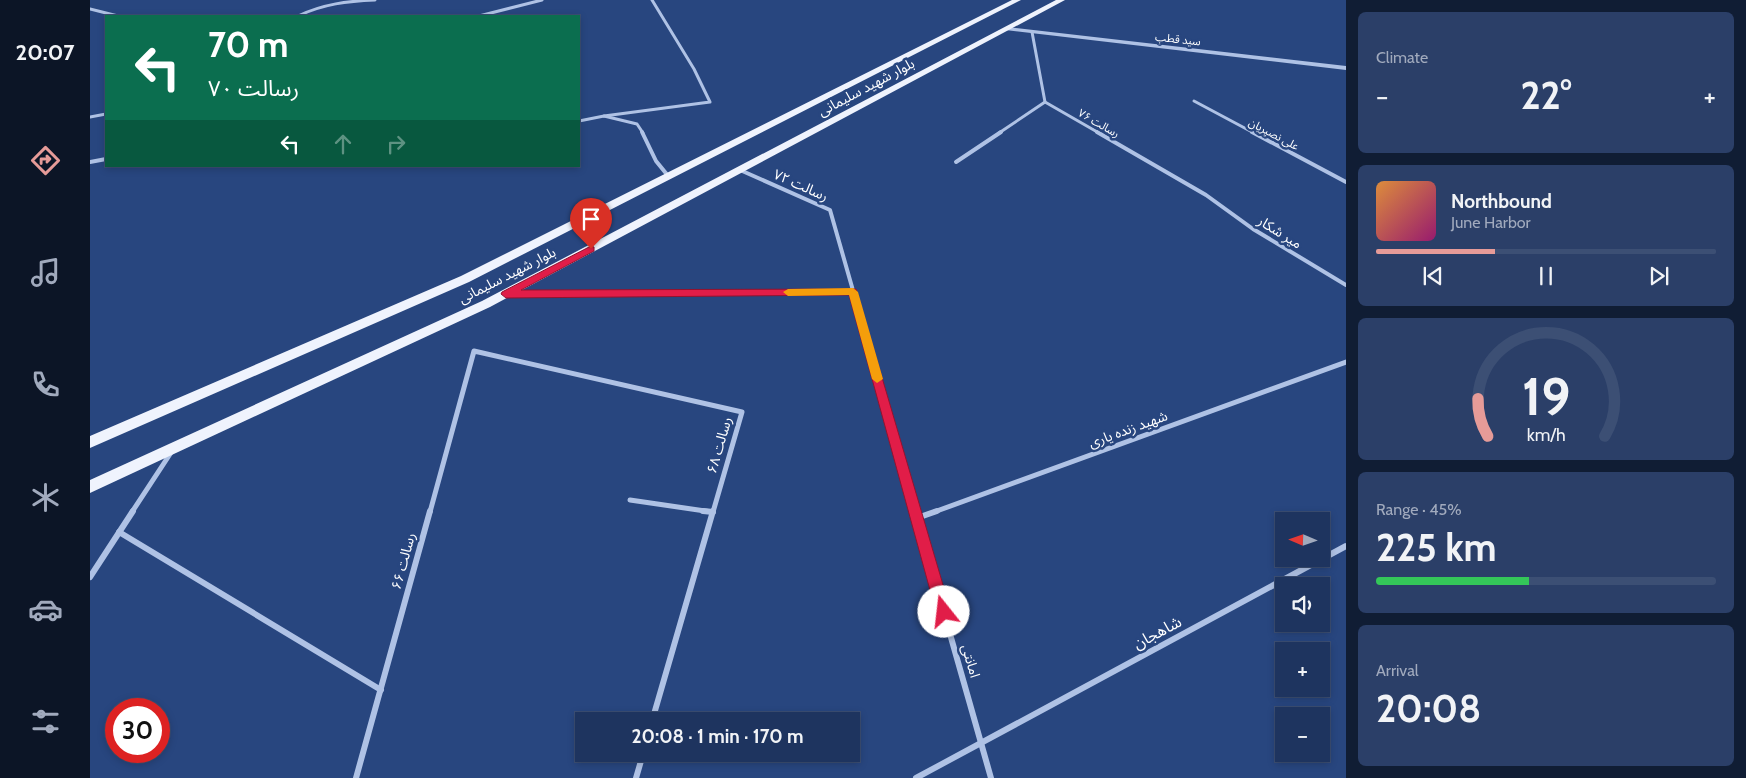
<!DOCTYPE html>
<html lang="en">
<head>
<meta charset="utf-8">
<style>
  body { margin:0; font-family:Cabin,"Noto Sans Arabic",sans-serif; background:#2b3f68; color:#f1f3f6; height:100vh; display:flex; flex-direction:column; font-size:19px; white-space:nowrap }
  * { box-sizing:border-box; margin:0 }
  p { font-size:16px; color:#a1aabd }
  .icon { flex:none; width:28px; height:28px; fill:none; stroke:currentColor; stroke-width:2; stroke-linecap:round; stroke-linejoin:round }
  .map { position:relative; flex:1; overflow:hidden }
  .details { display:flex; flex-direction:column; gap:12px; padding:12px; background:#101d34; width:400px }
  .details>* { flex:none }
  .top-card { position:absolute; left:15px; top:15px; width:475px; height:152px; border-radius:0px; box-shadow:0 2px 8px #0003,0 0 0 1px #3c4f74; background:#0b6e4f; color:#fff; overflow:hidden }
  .needle { width:32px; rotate:272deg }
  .buttons { position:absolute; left:1185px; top:512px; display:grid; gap:10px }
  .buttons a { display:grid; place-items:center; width:55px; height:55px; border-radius:0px; background:#1e345f; box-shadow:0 2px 8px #0003,0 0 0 1px #3c4f74; font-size:25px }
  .speed { position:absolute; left:15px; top:698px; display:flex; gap:10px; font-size:25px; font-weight:700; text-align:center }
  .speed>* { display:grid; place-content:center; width:65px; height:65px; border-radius:50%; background:#1e345f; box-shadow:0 2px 8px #0003,0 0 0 1px #3c4f74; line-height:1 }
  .speed .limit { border:8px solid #d22; background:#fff; color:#111 }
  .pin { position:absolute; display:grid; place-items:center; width:42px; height:42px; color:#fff; margin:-51px -21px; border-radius:50% 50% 50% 0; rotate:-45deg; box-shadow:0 0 5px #0007 }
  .pin .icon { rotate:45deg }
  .me { position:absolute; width:55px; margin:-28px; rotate:344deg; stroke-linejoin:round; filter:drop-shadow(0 0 4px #0008) }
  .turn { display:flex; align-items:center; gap:18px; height:105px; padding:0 20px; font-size:22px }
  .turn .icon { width:65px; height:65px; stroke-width:2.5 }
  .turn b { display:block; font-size:35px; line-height:42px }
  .lanes { display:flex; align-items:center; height:48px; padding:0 20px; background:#0003; justify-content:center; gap:25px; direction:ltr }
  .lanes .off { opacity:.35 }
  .big { font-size:38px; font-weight:700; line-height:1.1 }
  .details .widget { flex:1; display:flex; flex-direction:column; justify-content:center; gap:8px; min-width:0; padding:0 18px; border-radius:8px; background:#2b3f68 }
  .details .dial { align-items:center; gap:0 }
  .dial svg { height:130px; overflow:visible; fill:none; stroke:#3c4f74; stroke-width:7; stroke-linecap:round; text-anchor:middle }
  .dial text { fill:#f1f3f6; stroke:none }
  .song { display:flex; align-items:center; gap:15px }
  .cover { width:60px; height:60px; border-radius:8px; background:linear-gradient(135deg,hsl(30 70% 55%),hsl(320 70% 35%)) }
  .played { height:5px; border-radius:2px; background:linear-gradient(90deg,#e69b98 35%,#3c4f74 35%) }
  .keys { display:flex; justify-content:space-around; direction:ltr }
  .heat { display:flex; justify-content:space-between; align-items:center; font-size:28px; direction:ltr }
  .charge { height:8px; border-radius:4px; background:linear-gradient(90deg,#34c759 45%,#3c4f74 0) }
  .trip { position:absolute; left:485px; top:712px; width:285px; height:50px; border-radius:0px; background:#1e345f; box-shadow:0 2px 8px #0003,0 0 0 1px #3c4f74; font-weight:700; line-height:50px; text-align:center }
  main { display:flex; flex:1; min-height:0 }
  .tab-bar { display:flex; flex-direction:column; width:90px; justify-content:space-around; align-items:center; background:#0c1526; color:#a1aabd }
  .tab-bar .icon { width:35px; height:35px }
  .tab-bar .selected { color:#e69b98 }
  .tab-bar b { font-size:22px; color:#f1f3f6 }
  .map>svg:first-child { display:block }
</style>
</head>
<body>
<main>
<nav class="tab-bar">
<b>20:07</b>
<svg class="icon selected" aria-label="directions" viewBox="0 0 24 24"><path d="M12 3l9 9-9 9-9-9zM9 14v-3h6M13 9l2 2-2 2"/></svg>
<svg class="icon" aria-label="music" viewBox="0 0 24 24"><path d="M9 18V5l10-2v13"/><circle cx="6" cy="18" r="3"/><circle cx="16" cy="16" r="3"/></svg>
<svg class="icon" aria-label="phone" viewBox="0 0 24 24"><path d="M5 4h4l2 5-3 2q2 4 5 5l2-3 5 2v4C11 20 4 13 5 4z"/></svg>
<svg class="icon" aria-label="climate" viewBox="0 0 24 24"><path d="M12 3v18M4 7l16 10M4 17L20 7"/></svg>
<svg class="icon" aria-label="car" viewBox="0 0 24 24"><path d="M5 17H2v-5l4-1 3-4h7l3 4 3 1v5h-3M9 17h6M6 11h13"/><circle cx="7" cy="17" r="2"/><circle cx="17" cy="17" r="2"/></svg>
<svg class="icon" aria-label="filters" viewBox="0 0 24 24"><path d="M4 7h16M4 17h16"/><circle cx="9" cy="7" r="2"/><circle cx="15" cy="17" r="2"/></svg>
</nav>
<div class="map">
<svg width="1256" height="778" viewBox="0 0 1256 778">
  <rect width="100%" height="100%" fill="#28467f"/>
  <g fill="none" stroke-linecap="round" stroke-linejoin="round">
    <!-- minor-far3 -->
    <g stroke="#afc2e5" stroke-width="3">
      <polyline points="0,9 28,16"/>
      <path d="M208 16C233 4 258 1 285 0"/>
      <polyline points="389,16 452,0"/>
      <polyline points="942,32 955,102 1009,133"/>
      <polyline points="1104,101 1164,133"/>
      <polyline points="514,116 620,102 604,69 562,0"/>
      <polyline points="0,117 16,114"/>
      <polyline points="489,121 514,116 547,124 553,133"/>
      <polyline points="909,133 955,102"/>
    </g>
    <!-- minor-far2 -->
    <g stroke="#afc2e5" stroke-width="4">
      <polyline points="552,132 566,161 579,177"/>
      <polyline points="1007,132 1116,195 1163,229 1256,285"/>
      <polyline points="1162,132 1256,182"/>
      <polyline points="0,162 16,159"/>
      <polyline points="866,162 911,132"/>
      <polyline points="650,170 740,210 766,301"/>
      <polyline points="418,294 763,292"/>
    </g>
    <!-- minor-far1 -->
    <g stroke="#afc2e5" stroke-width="5">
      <polyline points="765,299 826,512"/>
      <polyline points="540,500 622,512"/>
      <polyline points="42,512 82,451"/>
      <polyline points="340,512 384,351 652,412 623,512"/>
      <polyline points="844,512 1256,362"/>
    </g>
    <!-- minor -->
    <g stroke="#afc2e5" stroke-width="6">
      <polyline points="613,511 623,512"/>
      <polyline points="825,511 901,778"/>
      <polyline points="827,518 847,511"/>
      <polyline points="29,532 291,690"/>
      <polyline points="0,577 43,511"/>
      <polyline points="562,721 623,511"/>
      <polyline points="266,778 340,511"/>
      <polyline points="546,778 553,754"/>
      <polyline points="826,778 1256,546"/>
    </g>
    <!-- tertiary -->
    <polygon fill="#afc2e5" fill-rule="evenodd" points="917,27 1256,66 1256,70 915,30 914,29"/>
    <!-- primary -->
    <g fill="#eff3fd" fill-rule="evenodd">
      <polygon points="922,0 931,0 379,282 0,448 0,436 371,276"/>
      <polygon points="966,0 975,0 400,307 0,493 0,480 392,301"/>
    </g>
  </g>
  <!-- route -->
  <polygon fill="#e11d48" stroke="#92132f" points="501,246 504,247 504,251 431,290 766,289 861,612 859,617 854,619 848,617 846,612 759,295 416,298 411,294 412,292"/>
  <!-- slow -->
  <polygon fill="#f59e0b" points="763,288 768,292 793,379 787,383 782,379 759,295 698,296 693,292 698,289"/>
  <g text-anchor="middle" stroke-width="5" stroke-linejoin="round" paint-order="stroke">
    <!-- far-street labels -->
    <g font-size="11" fill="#fff" stroke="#28467f">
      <text transform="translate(1088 39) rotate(6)" y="4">سید قطب</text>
      <text transform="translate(1009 123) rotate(30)" y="4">رسالت ۷۶</text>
      <text transform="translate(1184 134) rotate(28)" y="4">علی نصیریان</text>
    </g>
    <!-- street labels -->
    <g font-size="14" fill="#fff" stroke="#28467f">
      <text transform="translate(776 87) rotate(-28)" y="5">بلوار شهید سلیمانی</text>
      <text transform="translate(711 185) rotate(24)" y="5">رسالت ۷۲</text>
      <text transform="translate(1190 232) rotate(32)" y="5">میر شکار</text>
      <text transform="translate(417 275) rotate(-27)" y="5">بلوار شهید سلیمانی</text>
      <text transform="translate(1038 429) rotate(-20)" y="5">شهید زنده یاری</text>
      <text transform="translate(629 445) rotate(-74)" y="5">رسالت ۶۸</text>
      <text transform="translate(313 561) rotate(-75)" y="5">رسالت ۶۶</text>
      <text transform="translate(881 661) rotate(74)" y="5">امانتی</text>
    </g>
    <!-- near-street labels -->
    <g font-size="16" fill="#fff" stroke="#28467f">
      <text transform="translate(1067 632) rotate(-28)" y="6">شاهجان</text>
    </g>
  </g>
</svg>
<div class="buttons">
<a><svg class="needle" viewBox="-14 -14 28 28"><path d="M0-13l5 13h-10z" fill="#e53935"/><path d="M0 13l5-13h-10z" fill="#a1aabd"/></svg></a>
<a><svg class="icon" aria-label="sound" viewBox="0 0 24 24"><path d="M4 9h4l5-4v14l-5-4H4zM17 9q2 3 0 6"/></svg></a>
<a>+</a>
<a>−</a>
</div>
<div class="speed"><div class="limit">30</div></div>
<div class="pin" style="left:501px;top:249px;background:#d93025"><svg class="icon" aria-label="arrive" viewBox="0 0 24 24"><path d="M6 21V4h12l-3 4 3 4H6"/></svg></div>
<svg class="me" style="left:854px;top:612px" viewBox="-20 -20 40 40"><circle r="19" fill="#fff"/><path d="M0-13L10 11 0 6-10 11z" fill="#e11d48"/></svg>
<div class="trip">20:08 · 1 min · 170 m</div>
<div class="top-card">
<div class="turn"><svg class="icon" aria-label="left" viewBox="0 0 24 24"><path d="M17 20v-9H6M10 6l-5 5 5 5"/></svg><div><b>70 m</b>رسالت ۷۰</div></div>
<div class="lanes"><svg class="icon" aria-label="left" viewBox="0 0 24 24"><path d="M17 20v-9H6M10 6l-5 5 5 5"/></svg><svg class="icon off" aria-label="ahead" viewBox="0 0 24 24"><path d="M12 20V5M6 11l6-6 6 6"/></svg><svg class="icon off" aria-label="right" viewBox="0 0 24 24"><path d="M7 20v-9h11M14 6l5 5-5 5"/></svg></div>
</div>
</div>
<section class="details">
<div class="widget"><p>Climate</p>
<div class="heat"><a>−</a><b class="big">22°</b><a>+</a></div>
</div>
<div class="widget">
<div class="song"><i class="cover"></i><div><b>Northbound</b><p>June Harbor</p></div></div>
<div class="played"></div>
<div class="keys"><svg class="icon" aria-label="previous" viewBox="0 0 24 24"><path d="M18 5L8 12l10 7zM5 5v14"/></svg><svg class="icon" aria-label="pause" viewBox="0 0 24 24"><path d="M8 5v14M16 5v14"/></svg><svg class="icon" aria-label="next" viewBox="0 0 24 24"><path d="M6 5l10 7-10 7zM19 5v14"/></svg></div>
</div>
<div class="widget dial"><svg viewBox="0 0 100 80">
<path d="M14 69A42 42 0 1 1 86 69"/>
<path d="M14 69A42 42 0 0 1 8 46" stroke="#e69b98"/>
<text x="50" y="56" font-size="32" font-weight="700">19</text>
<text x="50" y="72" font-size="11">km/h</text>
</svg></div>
<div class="widget"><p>Range · 45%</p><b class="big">225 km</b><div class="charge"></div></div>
<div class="widget"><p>Arrival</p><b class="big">20:08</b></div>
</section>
</main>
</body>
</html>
